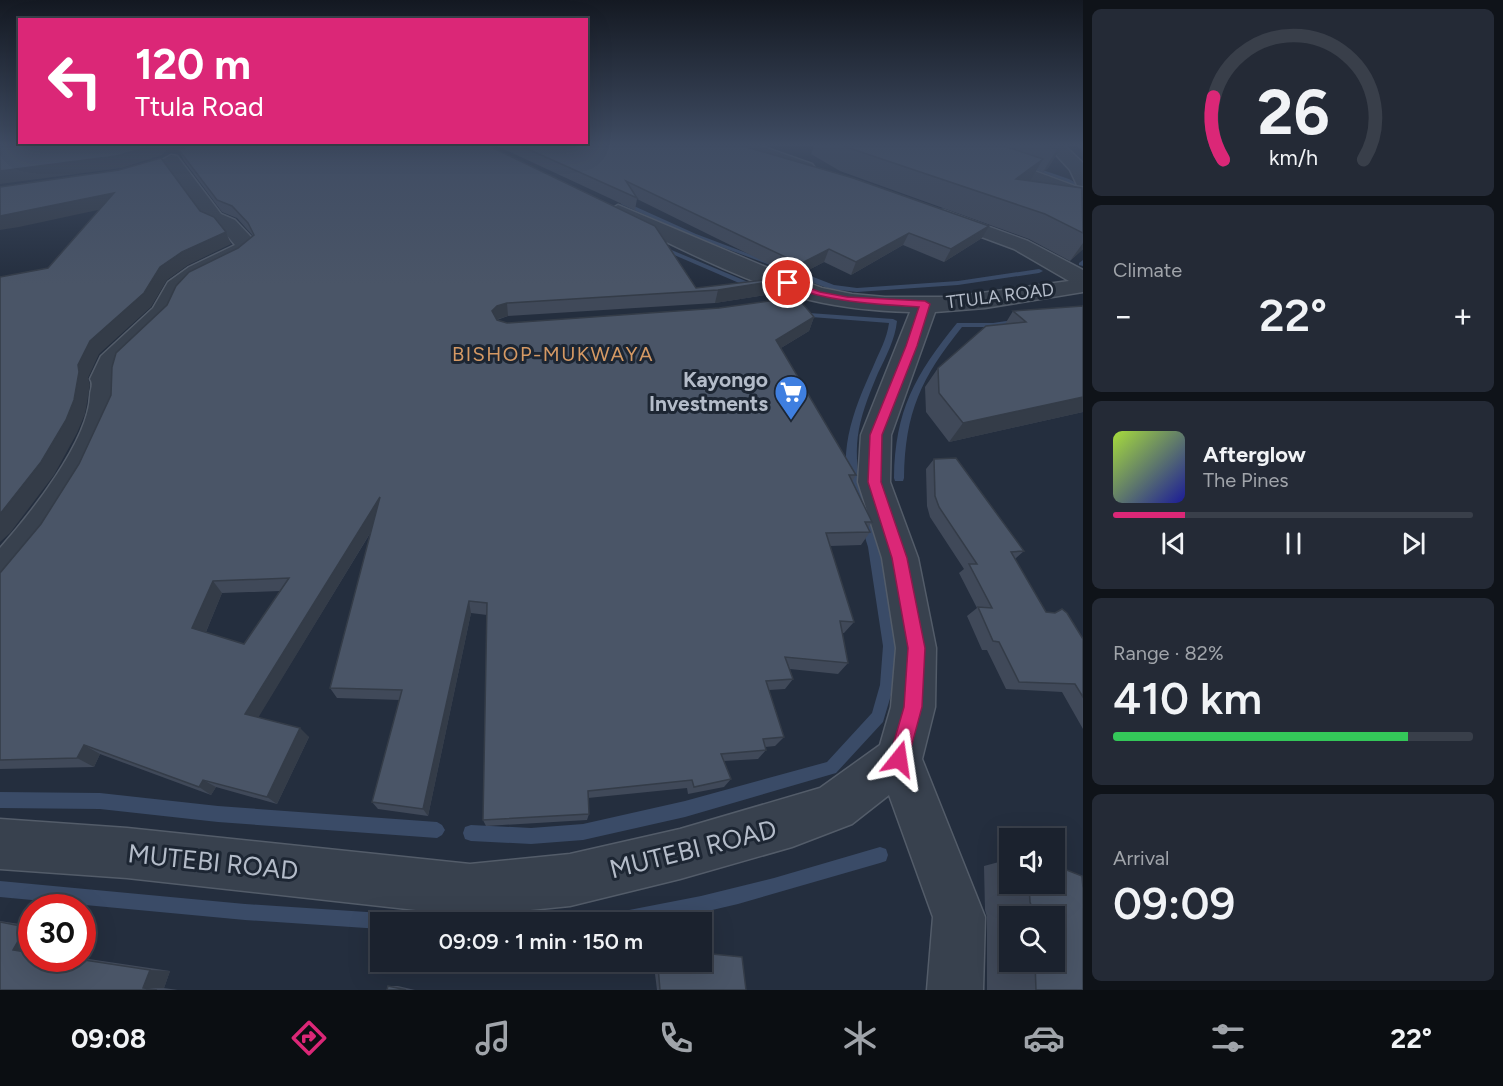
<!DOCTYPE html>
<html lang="en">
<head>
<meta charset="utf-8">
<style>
  body { margin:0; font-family:Figtree,sans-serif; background:#242a36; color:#f1f3f6; height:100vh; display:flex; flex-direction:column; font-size:22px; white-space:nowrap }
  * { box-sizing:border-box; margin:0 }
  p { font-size:20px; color:#a0a4aa }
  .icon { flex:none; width:33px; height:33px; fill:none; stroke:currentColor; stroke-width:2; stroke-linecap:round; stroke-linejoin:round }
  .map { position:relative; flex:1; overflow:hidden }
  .panel { display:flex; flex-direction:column; gap:9px; padding:9px; background:#0f1319; width:420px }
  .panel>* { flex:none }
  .banner { position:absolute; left:18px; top:18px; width:570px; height:126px; border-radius:0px; box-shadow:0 6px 24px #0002,0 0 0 2px #393f4a; background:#db2777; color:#fff; overflow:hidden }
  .fabs { position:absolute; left:999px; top:828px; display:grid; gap:12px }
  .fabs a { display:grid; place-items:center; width:66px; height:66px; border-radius:0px; background:#1b222e; box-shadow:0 6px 24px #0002,0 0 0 2px #393f4a; font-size:30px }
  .speed { position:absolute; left:18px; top:894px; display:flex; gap:12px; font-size:30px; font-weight:700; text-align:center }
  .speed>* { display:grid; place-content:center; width:78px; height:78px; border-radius:50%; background:#1b222e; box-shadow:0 6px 24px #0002,0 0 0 2px #393f4a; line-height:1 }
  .speed .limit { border:9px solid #d22; background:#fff; color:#111 }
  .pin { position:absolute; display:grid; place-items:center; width:51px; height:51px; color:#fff; margin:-26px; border:3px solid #fff; border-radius:50%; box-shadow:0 2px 6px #0007 }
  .me { position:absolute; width:66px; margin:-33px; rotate:15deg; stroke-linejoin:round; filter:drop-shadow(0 0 4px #0008) }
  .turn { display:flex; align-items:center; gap:21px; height:126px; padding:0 18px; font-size:27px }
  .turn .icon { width:78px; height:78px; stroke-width:2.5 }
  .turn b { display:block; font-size:42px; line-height:51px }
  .big { font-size:45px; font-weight:600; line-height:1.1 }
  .panel .tile { flex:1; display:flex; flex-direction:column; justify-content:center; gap:9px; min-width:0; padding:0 21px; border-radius:9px; background:#242a36 }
  .panel .dial { align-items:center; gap:0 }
  .dial svg { height:156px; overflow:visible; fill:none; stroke:#393f4a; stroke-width:7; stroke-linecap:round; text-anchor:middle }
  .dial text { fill:#f1f3f6; stroke:none }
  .song { display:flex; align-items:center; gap:18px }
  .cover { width:72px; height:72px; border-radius:9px; background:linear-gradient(135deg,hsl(80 70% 55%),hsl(240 70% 35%)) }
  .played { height:6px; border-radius:3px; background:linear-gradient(90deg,#db2777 20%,#393f4a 20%) }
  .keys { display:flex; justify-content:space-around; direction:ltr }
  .heat { display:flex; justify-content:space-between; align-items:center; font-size:33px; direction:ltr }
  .charge { height:9px; border-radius:4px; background:linear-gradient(90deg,#34c759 82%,#393f4a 0) }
  .trip { position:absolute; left:370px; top:912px; width:342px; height:60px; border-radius:0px; background:#1b222e; box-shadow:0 6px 24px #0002,0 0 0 2px #393f4a; font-weight:600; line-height:60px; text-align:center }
  .dock { display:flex; height:96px; justify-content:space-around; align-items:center; background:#0b0e12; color:#a0a4aa }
  .dock .icon { width:42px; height:42px }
  .dock .active { color:#db2777 }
  .dock b { font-size:27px; color:#f1f3f6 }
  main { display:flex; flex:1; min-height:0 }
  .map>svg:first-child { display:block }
</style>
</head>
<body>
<main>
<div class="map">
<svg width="1083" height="990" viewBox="0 0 1083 990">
  <rect width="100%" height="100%" fill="#242e3e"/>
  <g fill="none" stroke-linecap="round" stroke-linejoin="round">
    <!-- stream -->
    <g fill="#3a4b67" fill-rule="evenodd">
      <polygon points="1031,166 1069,179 1083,187 1083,192 1065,181 1031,168"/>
      <polygon points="621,202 625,202 696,234 776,264 770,265 692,236 621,204"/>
      <polygon points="658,246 662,246 760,287 753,289 658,248"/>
      <polygon points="1083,260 1083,266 1079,265 1079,263"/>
      <polygon points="784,268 790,268 834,285 857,288 958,281 1039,269 1043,271 1039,273 958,285 857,292 830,289 784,272"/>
      <path d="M795 312 893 319 897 321C895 340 886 356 878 373 856 425 851 447 864 503L863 506H855C834 458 853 411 873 367 879 352 887 339 889 323L798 316 794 314Z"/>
      <path d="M1020 319 1024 321 1023 323 993 327H962C921 378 905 412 904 478L903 481H895L894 478C895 410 915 375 957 323H993Z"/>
      <polygon points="865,517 869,518 870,521 880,547 895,646 894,685 883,722 836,773 685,817 583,840 531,844 471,841 465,839 463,833 465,827 471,825 531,828 583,824 685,801 827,762 872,713 880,685 883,646 868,547 860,521 861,518"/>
      <polygon points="0,792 100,793 218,806 437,822 442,825 445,830 442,835 437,838 218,822 100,809 0,808"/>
      <polygon points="880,847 886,849 888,855 886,861 880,863 738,904 665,921 653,922 585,922 587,916 593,914 629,910 701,896 774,878"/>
      <polygon points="0,881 245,904 397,914 403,916 405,922 381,922 381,929 245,920 0,897"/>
    </g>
    <!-- minor casing -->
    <g stroke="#535c69" stroke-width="3">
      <g id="minor">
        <polygon points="739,146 761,146 812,164 815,168 806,173 800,172 741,149"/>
        <polygon points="945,146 967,146 1083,189 1083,201 947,149"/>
        <polygon points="1048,146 1065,146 1083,163 1083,186 1077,185 1070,170"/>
        <path d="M171 155 177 156 221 214 235 220 251 237 257 247 242 259 194 283 181 298 173 317 123 365 119 380V408L89 476 53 535 13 585 0 590V548C30 514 88 442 90 396 90 389 94 385 90 379L101 356 153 308 168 282 189 267 235 245 221 228 207 222 165 164 162 160Z"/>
        <path d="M618 205 768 268 822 288 852 294 885 297H952L1069 281 1014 249 936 220 933 216 936 212 943 210 1028 241 1083 270V292L985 308 935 312 891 435 890 482 918 558 936 648 935 707 922 759 985 917 983 990H927L933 917 889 795 852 824 792 847 680 879 570 906 470 916 127 878 0 869V819L127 828 470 864 570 854 680 829 820 788 880 745 891 707 896 648 882 558 858 482 861 435 910 312C876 311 843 308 810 300 741 281 675 246 611 215L608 211Z"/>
      </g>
    </g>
    <!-- minor -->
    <use href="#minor" fill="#38414e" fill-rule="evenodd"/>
  </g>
  <!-- wall -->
  <g fill="#404959" fill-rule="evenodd">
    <polygon points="497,146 743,146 982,238 944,262 903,245 851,275 824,262 795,277 637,199 635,210"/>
    <polygon points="814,146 1062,146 1048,168 1043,172 1037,169 1030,181 1083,189 1083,249 1070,261 1029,239 840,171 811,154"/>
    <polygon points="1077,146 1083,146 1083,151"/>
    <path d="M179 150 696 288 778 293 715 303 508 316 497 320 507 323 814 317 809 331 781 348 856 475 852 482 872 522 868 528 870 532 861 545 830 546 854 622 844 633H842L848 663 838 674 790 669 793 679 785 689 769 690 784 737 775 746 765 747 766 750 758 759 724 761 731 779 724 787 688 794 687 788 588 798 589 814 587 820 486 826 483 820 487 615 471 613 428 816 378 809 372 802 400 700 337 698 330 688 371 532 258 717 309 737 277 804 216 787 211 795 100 754 94 767 0 769V573L41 524 238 248 253 236 237 218 222 212 184 161ZM280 591 244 644 206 632 222 593Z"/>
    <polygon points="1083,306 1083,412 949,442 926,412 925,387 938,368 1005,324 1013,311"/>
    <polygon points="934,459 1024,551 1015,559 1046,612 1083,639 1083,729 1062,692 1006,689 987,650 982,650 967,616 977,608 959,573 964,569 930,517 927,506 926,469"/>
    <path d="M1010 859V884H1054L1083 990H987V917L985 910 984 866ZM1010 916H1054V962H1010Z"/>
    <polygon points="0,921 32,926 32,958 82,958 170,971 164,988 178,990 0,990"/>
    <polygon points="683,962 702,962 746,990 657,990 654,966 683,966"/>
    <polygon points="388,986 398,986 415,990 387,990"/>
  </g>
  <!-- shaded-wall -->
  <g fill="#343c48">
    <polygon points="152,146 178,146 168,148 162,155 122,168 0,184 0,171"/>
    <polygon points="1062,146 1048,168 1043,172 1057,149"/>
    <polygon points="1043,159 1029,183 1016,179"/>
    <polygon points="114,193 121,205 19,227 0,230 0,216"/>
    <polygon points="989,226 982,238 944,262 951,249"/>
    <polygon points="226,232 231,244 188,265 167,280 151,307 99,354 88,378 90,385 85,414 77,433 54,475 10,533 0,542 0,514 90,341 160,267 182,252"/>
    <polygon points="909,233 903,245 851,275 856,262"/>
    <polygon points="1083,243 1083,249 1070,261"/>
    <polygon points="829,249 824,262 795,277 800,264"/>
    <polygon points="782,280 778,293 715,303 718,290"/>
    <polygon points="507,303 508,316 498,319 493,325 492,311 497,306"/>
    <polygon points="814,317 809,331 771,354 776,340"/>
    <polygon points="1083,397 1083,412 949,442 963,423"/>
    <polygon points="380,497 384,510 255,723 245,714"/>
    <polygon points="213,581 222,593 203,639 192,628"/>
    <polygon points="469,601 471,613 428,816 423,809"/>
    <polygon points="300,728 309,737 277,804 267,797"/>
    <polygon points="84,745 100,754 94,767 77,758"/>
    <polygon points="203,780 216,787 211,795 199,787"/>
    <polygon points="26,927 32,927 32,951 13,950"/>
    <polygon points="150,970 170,971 164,988 143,988"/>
  </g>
  <!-- building -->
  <g fill="#4a5567" stroke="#343c48" stroke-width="1.5" fill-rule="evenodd">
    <polygon points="0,146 152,146 116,156 0,171"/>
    <path d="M190 146H489L655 226 696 288 780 278 782 280 718 290 507 303 497 306 492 311 497 320 507 323 719 308 797 297 814 317 776 340 856 475H849L872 522H865L870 532 826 533 854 622 840 621 848 663 785 657 793 679 766 681 784 737 763 739 766 750 721 754 731 779 694 787 692 780 588 791 589 814 483 820 487 603 469 601 423 809 372 802 402 690 330 688 380 497 245 714 300 728 267 797 203 780 199 787 84 745 77 758 0 760V573L41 524 79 464 111 395 112 367 116 353 167 305 176 286 189 272 238 248 254 235 248 223 232 206 217 200 179 150ZM289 578 244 644 192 628 213 581Z"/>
    <polygon points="521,146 743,146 853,178 989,226 951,249 909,233 856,262 829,249 800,264 626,181 637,198"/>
    <polygon points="843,146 1004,146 1043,159 1016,179 1082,188 1083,233 1045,214 849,148"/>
    <polygon points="1047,146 1062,146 1057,149"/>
    <polygon points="161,158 200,211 214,217 226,232 182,252 160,267 144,293 90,341 78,365 79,372 74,400 66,420 41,462 0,514 0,277 48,268 114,193 0,216 0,187 119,170"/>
    <polygon points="1083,306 1083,397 963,423 939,393 938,368 986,326 1026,322 1013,311"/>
    <polygon points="956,458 1024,551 1011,552 1046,612 1055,613 1062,609 1067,613 1083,639 1083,697 1075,684 1019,682 999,642 993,641 978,607 992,608 969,564 977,564 939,507 935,496 934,459"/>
    <polygon points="1054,865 1082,876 1083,888 1083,990 1036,990 1035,962 1054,962 1054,916 1033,916 1033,910 1030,902 1029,884 1054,884"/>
    <polygon points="0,922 26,927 13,950 32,953 32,958 71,958 150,970 143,988 157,990 0,990"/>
    <polygon points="702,953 742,957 746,990 660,990 658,966 688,966 687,962 702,962"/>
    <polygon points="388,986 406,990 387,990"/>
  </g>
  <!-- sky -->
  <linearGradient id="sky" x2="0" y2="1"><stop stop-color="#141922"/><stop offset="0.51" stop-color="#3f4c63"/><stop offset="1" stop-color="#3f4c63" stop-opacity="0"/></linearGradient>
  <rect width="1083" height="284" fill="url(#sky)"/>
  <!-- route -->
  <path fill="#db2777" stroke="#8e194d" stroke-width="1.5" d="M788 280 820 292 847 297 925 301 930 304 917 346 882 435 881 482 907 558 925 648 922 707 908 759 905 766 899 768 892 766 889 759 904 707 908 648 892 558 868 482 870 435 906 346 919 307C872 304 829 302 785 285V281Z"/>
  <!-- icons -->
  <defs>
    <g id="supermarket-pin" transform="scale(1.725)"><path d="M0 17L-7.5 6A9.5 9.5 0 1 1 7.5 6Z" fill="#3f7fe0" stroke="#1d2633"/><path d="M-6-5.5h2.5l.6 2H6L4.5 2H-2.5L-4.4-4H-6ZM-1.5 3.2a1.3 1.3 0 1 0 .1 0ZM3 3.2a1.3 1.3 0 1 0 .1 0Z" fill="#fff"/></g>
  </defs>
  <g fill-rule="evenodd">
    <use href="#supermarket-pin" x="791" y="392"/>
  </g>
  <g text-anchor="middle" stroke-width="6" stroke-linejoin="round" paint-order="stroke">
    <!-- far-street labels -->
    <g font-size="18" fill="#b4bcc9" stroke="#1d2633">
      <text transform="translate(1000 296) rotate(-7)" y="6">TTULA ROAD</text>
    </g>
    <!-- far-quarter labels -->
    <g font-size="20" letter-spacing="1.5" fill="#d59964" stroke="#1d2633">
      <text x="553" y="361">BISHOP-MUKWAYA</text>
    </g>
    <!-- poi labels -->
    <g font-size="21" font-weight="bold" fill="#b4bcc9" stroke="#1d2633" text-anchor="end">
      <text x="768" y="387">Kayongo<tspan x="768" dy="24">Investments</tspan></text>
    </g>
    <!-- near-street labels -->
    <g font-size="26" fill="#b4bcc9" stroke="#1d2633">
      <text transform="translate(693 849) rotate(-14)" y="9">MUTEBI ROAD</text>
      <text transform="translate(213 862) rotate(6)" y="9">MUTEBI ROAD</text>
    </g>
  </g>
</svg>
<div class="fabs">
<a><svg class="icon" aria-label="sound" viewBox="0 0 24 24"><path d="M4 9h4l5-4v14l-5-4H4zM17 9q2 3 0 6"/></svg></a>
<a><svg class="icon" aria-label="search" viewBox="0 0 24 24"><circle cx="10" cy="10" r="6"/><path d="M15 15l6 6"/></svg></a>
</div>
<div class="speed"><div class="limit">30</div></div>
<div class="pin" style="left:788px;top:283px;background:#d93025"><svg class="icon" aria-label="arrive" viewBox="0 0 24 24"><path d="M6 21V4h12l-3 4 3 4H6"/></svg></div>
<svg class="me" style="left:899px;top:759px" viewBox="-20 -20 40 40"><path d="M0-17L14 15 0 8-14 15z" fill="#db2777" stroke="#fff" stroke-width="4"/></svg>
<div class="trip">09:09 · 1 min · 150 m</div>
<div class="banner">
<div class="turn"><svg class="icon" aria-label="left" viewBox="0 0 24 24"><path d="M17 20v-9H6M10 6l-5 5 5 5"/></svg><div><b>120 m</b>Ttula Road</div></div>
</div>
</div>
<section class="panel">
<div class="tile dial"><svg viewBox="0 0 100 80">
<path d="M14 69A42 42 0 1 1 86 69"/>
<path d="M14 69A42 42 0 0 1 9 37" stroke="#db2777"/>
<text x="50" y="56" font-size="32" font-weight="700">26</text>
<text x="50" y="72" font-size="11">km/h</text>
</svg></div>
<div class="tile"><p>Climate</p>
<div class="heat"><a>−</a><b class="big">22°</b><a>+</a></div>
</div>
<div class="tile">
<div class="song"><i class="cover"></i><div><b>Afterglow</b><p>The Pines</p></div></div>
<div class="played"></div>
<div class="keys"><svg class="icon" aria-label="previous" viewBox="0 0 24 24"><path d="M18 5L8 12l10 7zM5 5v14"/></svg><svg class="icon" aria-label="pause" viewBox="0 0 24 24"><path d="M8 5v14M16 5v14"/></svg><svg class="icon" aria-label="next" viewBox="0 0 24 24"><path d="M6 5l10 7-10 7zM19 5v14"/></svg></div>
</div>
<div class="tile"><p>Range · 82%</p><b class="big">410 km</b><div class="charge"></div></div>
<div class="tile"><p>Arrival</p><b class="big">09:09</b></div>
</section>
</main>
<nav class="dock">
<b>09:08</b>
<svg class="icon active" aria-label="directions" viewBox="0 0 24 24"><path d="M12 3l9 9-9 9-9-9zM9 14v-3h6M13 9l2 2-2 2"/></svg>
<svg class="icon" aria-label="music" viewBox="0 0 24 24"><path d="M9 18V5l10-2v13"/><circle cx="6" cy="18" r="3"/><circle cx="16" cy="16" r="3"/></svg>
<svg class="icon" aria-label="phone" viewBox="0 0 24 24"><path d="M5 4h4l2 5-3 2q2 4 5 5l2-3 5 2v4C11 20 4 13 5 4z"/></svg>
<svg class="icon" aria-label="climate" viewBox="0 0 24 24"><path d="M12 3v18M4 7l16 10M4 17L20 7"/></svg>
<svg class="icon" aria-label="car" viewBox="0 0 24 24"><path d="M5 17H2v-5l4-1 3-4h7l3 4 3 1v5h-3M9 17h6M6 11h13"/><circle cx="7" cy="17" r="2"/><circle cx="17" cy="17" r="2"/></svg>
<svg class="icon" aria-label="filters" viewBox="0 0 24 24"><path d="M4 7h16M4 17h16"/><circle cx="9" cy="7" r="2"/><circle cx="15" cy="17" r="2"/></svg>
<b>22°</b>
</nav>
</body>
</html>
